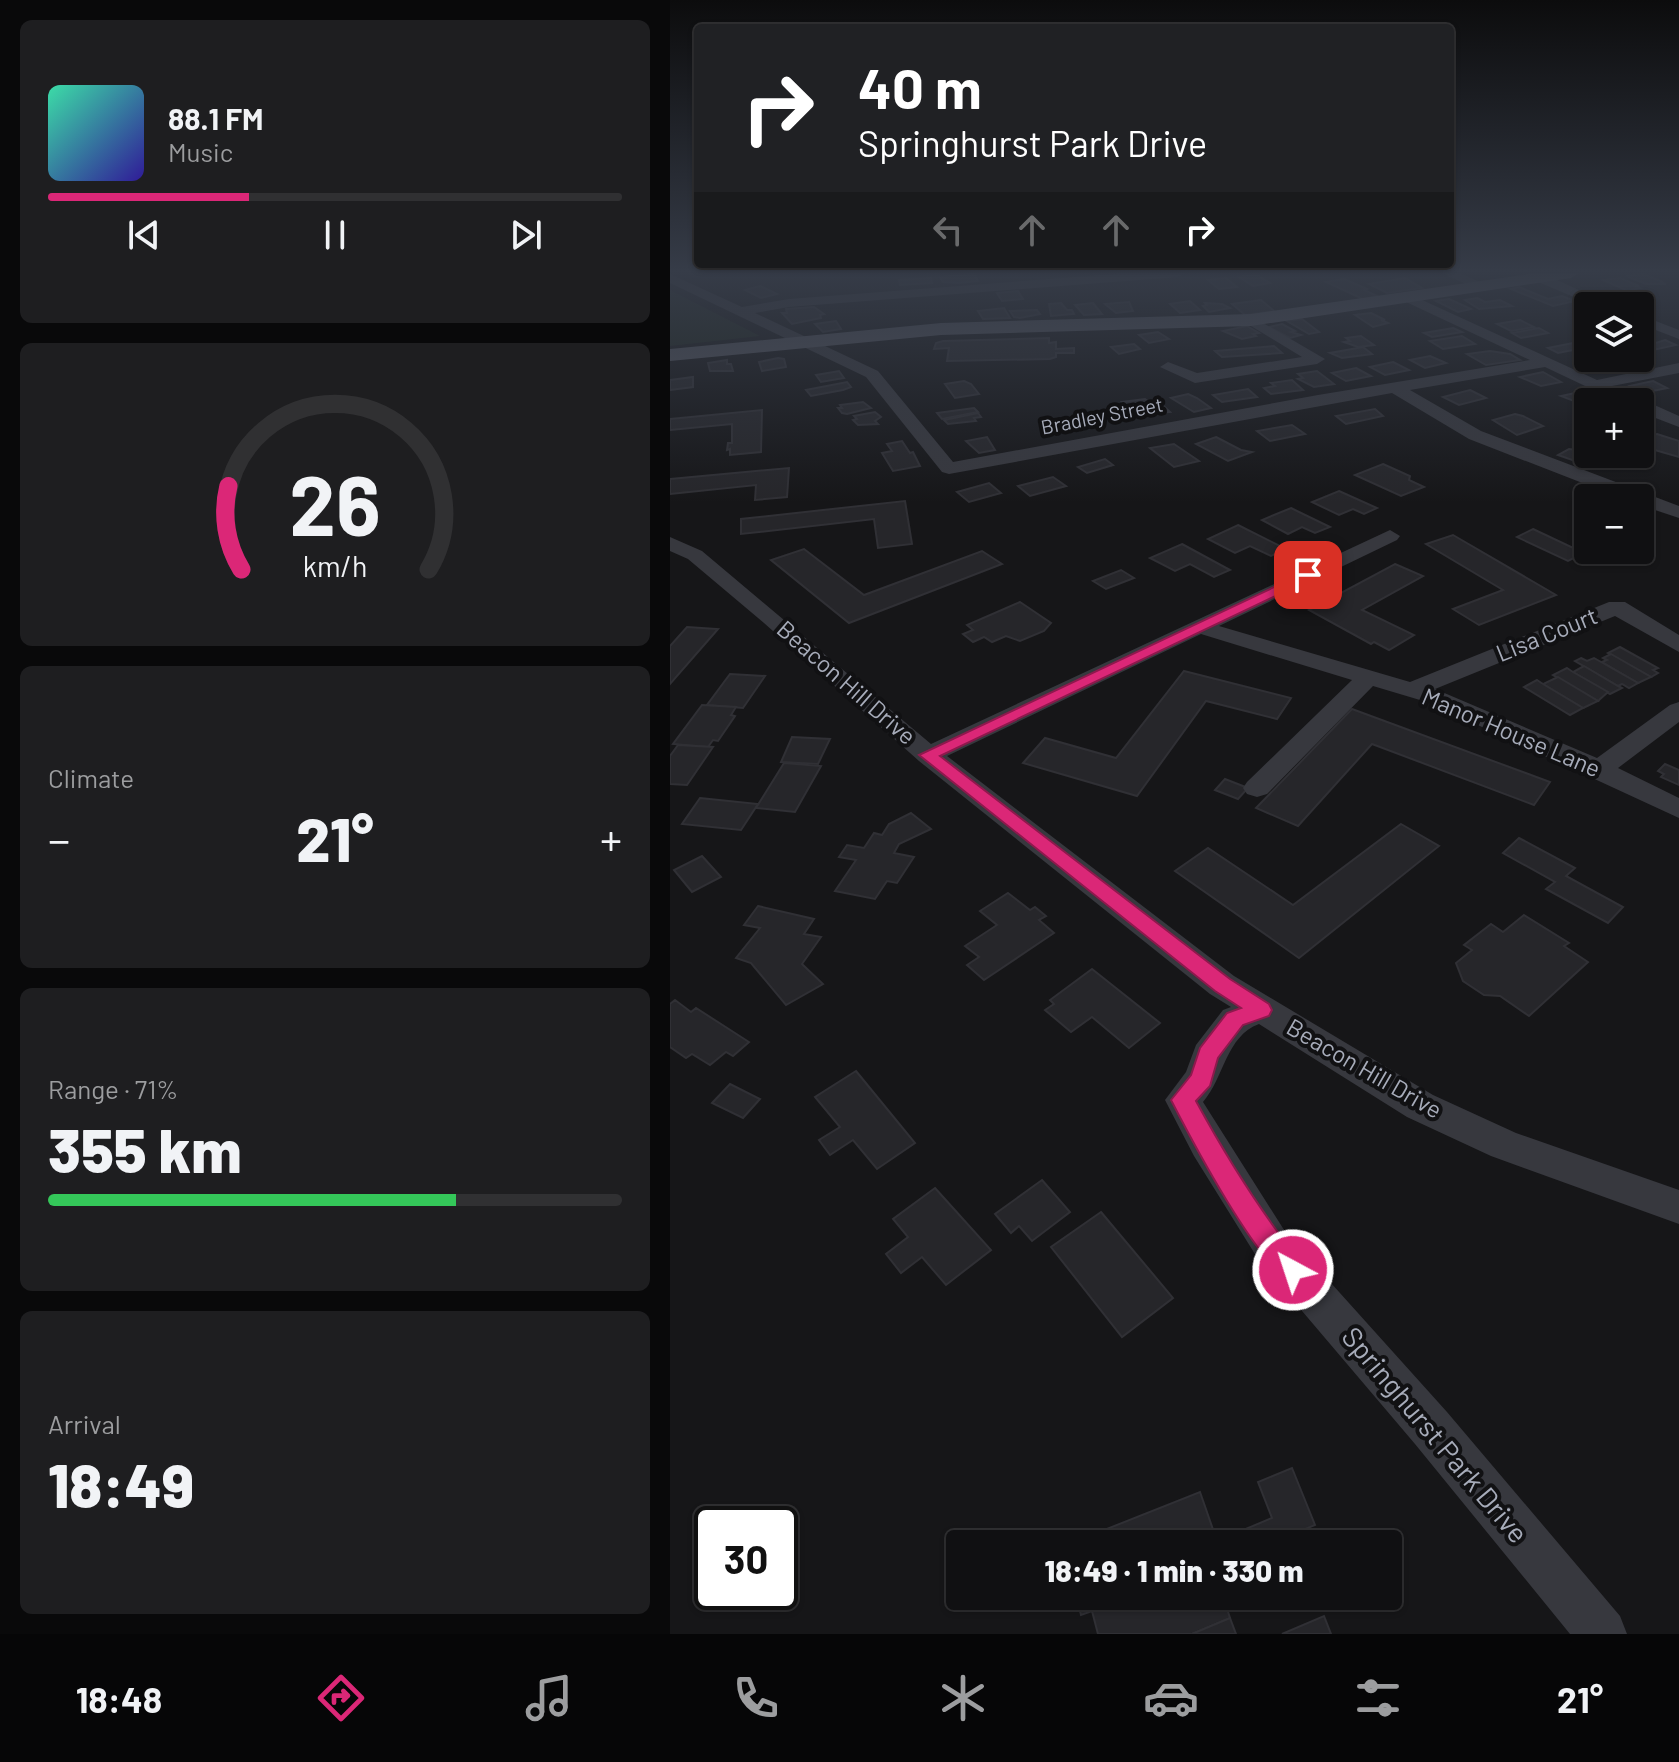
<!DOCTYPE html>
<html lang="en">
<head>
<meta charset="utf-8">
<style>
  body { margin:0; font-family:Barlow,sans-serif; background:#1e1e20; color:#f1f3f6; height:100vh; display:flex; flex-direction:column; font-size:30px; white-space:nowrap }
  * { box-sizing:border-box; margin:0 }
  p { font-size:26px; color:#9c9d9f }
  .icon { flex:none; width:44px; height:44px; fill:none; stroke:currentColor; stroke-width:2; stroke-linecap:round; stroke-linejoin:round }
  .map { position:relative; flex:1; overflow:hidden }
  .sheet { display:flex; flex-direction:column; gap:20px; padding:20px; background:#09090a; width:670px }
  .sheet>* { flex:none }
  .guide { position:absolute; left:24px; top:24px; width:760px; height:244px; border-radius:8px; box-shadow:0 2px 6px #0004,0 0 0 2px #303032; background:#202124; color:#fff; overflow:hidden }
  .buttons { position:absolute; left:904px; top:292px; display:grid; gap:16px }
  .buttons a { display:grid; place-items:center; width:80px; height:80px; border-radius:8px; background:#101012; box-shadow:0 2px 6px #0004,0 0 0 2px #303032; font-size:40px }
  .speed { position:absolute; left:24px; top:1506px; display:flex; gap:16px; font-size:40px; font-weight:700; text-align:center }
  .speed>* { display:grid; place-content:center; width:104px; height:104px; border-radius:50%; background:#101012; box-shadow:0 2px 6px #0004,0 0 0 2px #303032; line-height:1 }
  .speed .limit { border:4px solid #111; border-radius:12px; background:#fff; color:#111 }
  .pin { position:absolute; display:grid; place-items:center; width:68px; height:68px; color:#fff; margin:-34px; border-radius:16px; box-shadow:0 4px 12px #0006 }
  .me { position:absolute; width:88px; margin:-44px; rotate:320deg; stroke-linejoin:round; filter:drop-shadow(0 0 6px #0008) }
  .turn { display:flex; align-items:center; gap:28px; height:168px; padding:0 32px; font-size:36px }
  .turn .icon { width:104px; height:104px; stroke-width:2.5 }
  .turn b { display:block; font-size:56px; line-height:68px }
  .lanes { display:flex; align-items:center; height:76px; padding:0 32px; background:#0003; justify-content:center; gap:40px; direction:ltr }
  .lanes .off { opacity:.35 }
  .big { font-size:60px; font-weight:800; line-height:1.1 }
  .sheet .tile { flex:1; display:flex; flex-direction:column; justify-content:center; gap:12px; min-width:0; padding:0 28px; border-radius:12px; background:#1e1e20 }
  .sheet .dial { align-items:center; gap:0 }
  .dial svg { height:208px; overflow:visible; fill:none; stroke:#303032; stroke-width:7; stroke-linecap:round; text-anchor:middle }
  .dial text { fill:#f1f3f6; stroke:none }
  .song { display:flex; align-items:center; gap:24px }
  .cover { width:96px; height:96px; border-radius:12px; background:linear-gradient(135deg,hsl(160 70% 55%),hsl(250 70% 35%)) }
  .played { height:8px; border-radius:4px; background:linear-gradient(90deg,#db2777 35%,#303032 35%) }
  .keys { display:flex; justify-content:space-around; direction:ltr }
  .heat { display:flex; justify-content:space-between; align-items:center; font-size:44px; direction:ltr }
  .charge { height:12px; border-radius:6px; background:linear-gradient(90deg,#34c759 71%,#303032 0) }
  .trip { position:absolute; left:276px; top:1530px; width:456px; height:80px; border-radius:8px; background:#101012; box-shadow:0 2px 6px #0004,0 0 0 2px #303032; font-weight:800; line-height:80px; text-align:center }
  .tabs { display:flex; height:128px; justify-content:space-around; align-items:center; background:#060607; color:#9c9d9f }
  .tabs .icon { width:56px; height:56px }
  .tabs .on { color:#db2777 }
  .tabs b { font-size:36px; color:#f1f3f6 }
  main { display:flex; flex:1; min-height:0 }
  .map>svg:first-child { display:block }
</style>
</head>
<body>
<main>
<section class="sheet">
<div class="tile">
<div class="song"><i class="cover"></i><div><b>88.1 FM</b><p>Music</p></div></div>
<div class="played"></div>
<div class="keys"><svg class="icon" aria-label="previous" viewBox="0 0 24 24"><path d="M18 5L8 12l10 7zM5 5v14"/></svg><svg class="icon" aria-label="pause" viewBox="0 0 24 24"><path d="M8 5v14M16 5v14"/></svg><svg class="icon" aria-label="next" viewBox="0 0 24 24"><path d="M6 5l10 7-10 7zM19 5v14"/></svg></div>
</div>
<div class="tile dial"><svg viewBox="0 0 100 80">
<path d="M14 69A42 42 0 1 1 86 69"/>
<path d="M14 69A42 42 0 0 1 9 37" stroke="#db2777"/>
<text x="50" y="56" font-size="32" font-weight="700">26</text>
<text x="50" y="72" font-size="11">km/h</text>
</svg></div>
<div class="tile"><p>Climate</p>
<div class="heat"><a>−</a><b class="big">21°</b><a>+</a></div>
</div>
<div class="tile"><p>Range · 71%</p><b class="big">355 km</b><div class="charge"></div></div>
<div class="tile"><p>Arrival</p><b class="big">18:49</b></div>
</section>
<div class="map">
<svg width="1009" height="1634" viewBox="0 0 1009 1634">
  <rect width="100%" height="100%" fill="#161618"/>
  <!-- green -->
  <polygon fill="#1c241d" points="0,290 90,336 0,346"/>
  <!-- building -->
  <g fill="#26262a" stroke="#303035" stroke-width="2">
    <polygon points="304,274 308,281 289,283 273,282 270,277"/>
    <polygon points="973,274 993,282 990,282 996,284 976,284 956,276"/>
    <polygon points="587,275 600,283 583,286 569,277"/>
    <polygon points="261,278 262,283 230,285 229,280"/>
    <polygon points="556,278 567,287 549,289 538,280"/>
    <polygon points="735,278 752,288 717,293 699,284"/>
    <polygon points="950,278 969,286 965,286 970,288 958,291 933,280"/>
    <polygon points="674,279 697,289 694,290 711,298 695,300 656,282"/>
    <polygon points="90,286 107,294 91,298 75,290"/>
    <polygon points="849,287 878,299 892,296 905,301 883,306 841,289"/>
    <polygon points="348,291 353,299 332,301 327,293"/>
    <polygon points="807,298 815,302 830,300 842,306 809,309 795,300"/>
    <polygon points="779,299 801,309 788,312 766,301"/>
    <polygon points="591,300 604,311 575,315 562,304"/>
    <polygon points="520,301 530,310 510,313 500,304"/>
    <polygon points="459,302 463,311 446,313 435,304"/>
    <polygon points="391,303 397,310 402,310 404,314 381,316 379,304"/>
    <polygon points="423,303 432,314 414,315 405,305"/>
    <polygon points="535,303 552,304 560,308 539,312 533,306 537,305"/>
    <polygon points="144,307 154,314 150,315 151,318 122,324 112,313 117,313 116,309"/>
    <polygon points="334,308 340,318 313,319 308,311"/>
    <polygon points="367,310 370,314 350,318 344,317 340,311"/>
    <polygon points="701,313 715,320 711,320 718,323 703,327 685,315"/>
    <polygon points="632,319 649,332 639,334 617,321"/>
    <polygon points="850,320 864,327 841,331 827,324"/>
    <polygon points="166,321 171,329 153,332 145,324"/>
    <polygon points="612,324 625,331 621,332 631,335 620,338 599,327"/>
    <polygon points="577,326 589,333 583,334 586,336 572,339 553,331"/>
    <polygon points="783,328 792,332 762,337 754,333"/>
    <polygon points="869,328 878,333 851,338 842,333"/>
    <polygon points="488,332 499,339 479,343 469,335"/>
    <polygon points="691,336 704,345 688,347 674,342 680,341 676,338"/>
    <polygon points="792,336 805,344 773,349 760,341"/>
    <polygon points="379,338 379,343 386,342 386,349 404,348 404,353 386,353 386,357 380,359 277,361 279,348 264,349 266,343 273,341"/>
    <polygon points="995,340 1006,345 983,350 970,348"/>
    <polygon points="903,343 913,348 888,353 878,348"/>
    <polygon points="464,344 470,349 449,354 441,347"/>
    <polygon points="604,346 612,353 552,357 545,351"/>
    <polygon points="693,347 702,354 672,358 660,353"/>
    <polygon points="820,351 840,354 850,360 816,365 797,354"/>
    <polygon points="760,356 776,363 755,368 740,360"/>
    <polygon points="108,358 114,359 116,367 92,371 89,362"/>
    <polygon points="57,360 57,364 61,364 63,371 40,371 38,363"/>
    <polygon points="938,360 951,369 935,373 918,365"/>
    <polygon points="723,362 739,370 715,375 700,367"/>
    <polygon points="686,368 701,376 676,381 662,373"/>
    <polygon points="169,371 174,378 151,382 146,375"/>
    <polygon points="647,371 664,384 644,387 628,379 633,378 628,374"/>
    <polygon points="873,372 891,382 871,386 850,377"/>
    <polygon points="23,377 23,387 0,390 0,380"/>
    <polygon points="622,380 633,390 601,394 594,388 605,386 601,383"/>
    <polygon points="294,381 301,384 309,394 285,398 275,384"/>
    <polygon points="983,381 997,388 973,393 960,386"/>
    <polygon points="177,382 181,387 173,390 141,396 136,390"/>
    <polygon points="578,389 587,397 552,402 543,395"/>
    <polygon points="800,390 816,398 789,405 773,397"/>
    <polygon points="905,393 918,395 928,401 912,404 891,396"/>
    <polygon points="518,394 527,398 541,408 524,412 501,398"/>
    <polygon points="475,399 479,402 488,401 500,412 467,415 452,402"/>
    <polygon points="193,402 201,408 177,414 172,413 168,408 172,408 170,405"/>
    <polygon points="304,408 308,412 272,419 267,413"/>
    <polygon points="705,409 713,416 676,424 666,416"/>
    <polygon points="92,410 91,452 60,455 60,449 57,450 58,443 62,443 62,424 0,430 0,419"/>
    <polygon points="205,412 211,417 205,421 208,424 188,425 183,420 187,419 184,416"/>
    <polygon points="308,413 311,417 304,418 306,421 278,424 274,420"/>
    <polygon points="845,414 853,416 873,426 847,435 823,420"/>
    <polygon points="622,425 635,434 600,441 587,431"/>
    <polygon points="987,434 1009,441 1009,457 971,446 978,441 972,437"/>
    <polygon points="317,437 325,450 309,453 296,441"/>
    <polygon points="546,437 571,450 582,452 558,461 526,444"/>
    <polygon points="232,441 240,453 243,452 250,466 223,471 212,453 222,451 217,444"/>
    <polygon points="504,444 529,461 504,467 480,448"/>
    <polygon points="909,446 918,447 918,454 943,454 925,468 888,455 899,449 915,451 905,448"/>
    <polygon points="435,459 443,465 417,473 408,467"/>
    <polygon points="713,464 740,476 739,480 754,487 731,496 685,475"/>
    <polygon points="119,468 117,497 85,500 86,485 0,494 0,479"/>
    <polygon points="383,477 396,486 360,496 348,486"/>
    <polygon points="319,483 331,493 299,502 287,492"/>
    <polygon points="669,491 707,508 694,514 683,509 669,515 642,502"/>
    <polygon points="235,501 242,544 208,548 204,519 71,534 71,519"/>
    <polygon points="621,508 660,527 645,533 632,527 618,534 592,520"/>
    <polygon points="568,525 616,549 601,556 580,546 565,553 538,539"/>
    <polygon points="863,529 914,553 898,561 847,537"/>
    <polygon points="783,535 886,595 809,625 783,609 833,590 756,544"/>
    <polygon points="512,544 560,570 544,577 520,564 505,571 480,558"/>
    <polygon points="134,549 194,595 312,551 332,564 179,623 101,560"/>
    <polygon points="725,564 753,576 692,610 744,635 719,650 704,642 701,644 639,610"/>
    <polygon points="451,570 464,578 436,589 423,581"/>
    <polygon points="350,602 381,623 374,631 350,641 336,636 322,642 314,637 303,642 293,634 303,630 297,625"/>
    <polygon points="17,627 48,629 0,684 0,646"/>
    <polygon points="950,647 988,668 983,670 988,673 981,677 938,653"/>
    <polygon points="941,654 981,677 968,683 932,662 937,660 933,658"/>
    <polygon points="911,658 917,661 924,658 968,683 959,688 952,684 948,686 905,661"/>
    <polygon points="914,666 948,686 952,688 940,694 903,672"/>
    <polygon points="897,668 903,672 938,692 928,701 883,675"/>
    <polygon points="514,671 621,698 607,719 536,701 467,796 353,763 375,738 446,758"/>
    <polygon points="60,674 95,676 73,708 37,705"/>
    <polygon points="888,677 928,701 913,708 873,684"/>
    <polygon points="867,680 873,684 913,708 900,715 854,687"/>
    <polygon points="32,705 66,707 61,715 65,716 48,741 43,740 38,747 3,744"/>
    <polygon points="682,709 880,782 864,805 702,744 628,826 586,808"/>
    <polygon points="122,737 160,739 148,764 111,762"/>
    <polygon points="8,745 43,747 17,785 0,784 0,756"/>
    <polygon points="114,763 151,766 125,812 86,808"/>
    <polygon points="995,764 1009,770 1009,785 991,777 994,774 988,771"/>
    <polygon points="555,779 578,788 568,799 545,790"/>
    <polygon points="30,798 88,804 71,830 12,824"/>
    <polygon points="241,813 261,829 229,844 224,853 244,857 227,883 217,881 205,899 165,891 186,860 169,857 177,845 194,848 204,833 212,835 219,824"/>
    <polygon points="731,824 769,846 629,958 505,871 538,848 623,905"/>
    <polygon points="849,838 905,868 896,876 953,907 938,923 876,889 885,882 833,853"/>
    <polygon points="32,856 51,877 22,892 4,870"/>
    <polygon points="338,893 360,910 365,907 376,916 369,920 384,933 314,980 297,965 309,957 295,946 327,925 310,911"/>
    <polygon points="88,906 144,919 134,934 151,937 132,964 153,984 116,1005 81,963 66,958 90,928 74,925"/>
    <polygon points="854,915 899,943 894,946 918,962 859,1016 830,996 814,995 793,981 786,963 802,950 794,945 821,924 833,932"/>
    <polygon points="422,969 490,1023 459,1048 422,1017 401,1032 375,1010 384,1004 380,1000"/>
    <polygon points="5,1000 21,1012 26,1008 79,1042 63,1056 56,1052 40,1065 22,1054 16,1058 0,1047 0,1004"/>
    <polygon points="186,1071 245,1143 207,1169 183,1140 160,1155 149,1140 170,1127 145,1097"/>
    <polygon points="60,1084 90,1099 73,1118 42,1103"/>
    <polygon points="372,1180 400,1212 362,1241 349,1226 341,1233 325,1214"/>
    <polygon points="265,1188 321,1250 276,1285 252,1257 231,1273 216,1254 238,1237 223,1219"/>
    <polygon points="431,1212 503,1298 452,1337 381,1247"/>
    <polygon points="622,1468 645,1525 616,1537 618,1544 399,1544 530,1492 547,1541 602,1518 588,1482"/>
    <polygon points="406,1596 553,1596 560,1618 522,1634 428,1634 422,1611 411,1615"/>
    <polygon points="654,1616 661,1634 612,1634"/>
    <polygon points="560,1618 566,1634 522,1634"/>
  </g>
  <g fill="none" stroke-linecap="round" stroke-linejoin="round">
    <!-- minor -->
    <g fill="#37383e" fill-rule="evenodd">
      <polygon points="458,273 515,273 508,277 119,307 85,313 208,371 283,462 648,395 860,360 734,301 732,298 739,294 927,380 1009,363 1009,373 942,386 1009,416 1009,427 970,412 970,402 949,402 875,367 740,390 811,431 1009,506 1009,518 970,505 970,498 951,498 799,439 722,393 279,474 272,472 196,377 0,283 0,274 72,307 119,299"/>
      <polygon points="772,273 790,273 821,287 809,290"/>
      <polygon points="866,275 876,275 944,306 925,306 866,281"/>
      <polygon points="970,315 1009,330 1009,339 970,324"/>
      <polygon points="581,316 655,359 647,364 525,383 490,367 498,362 527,373 632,357 576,323 574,320"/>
      <path d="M720 530 730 536 727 540 549 626 740 682 939 602H955L1009 635V652L945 616 765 689 927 758 1000 705 1009 702V722L948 768 1009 798V818L760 703 703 686 597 794 587 797 577 794 573 788 577 782 682 680 531 634 277 756 564 976 763 1095 846 1133 1009 1190V1224L821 1156 737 1117 589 1024C556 1036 554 1078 533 1102L616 1233 777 1412 950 1616 957 1634H900L745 1444 588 1259 524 1156 495 1100 516 1072 526 1045 553 1010 561 1007 540 994 249 761 94 623 18 559 0 551V537L32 551 261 744Z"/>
    </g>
    <!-- major -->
    <polygon fill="#52545d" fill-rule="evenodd" points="867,273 909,273 901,278 581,326 271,335 0,361 0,349 271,323 581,314"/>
  </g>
  <!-- sky -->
  <linearGradient id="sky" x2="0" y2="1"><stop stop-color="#0c0c0d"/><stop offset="0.54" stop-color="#363c48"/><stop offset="1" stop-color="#363c48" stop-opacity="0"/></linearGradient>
  <rect width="1009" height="502" fill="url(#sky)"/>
  <!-- route -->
  <path fill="#db2777" stroke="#8e194d" stroke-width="2" d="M638 571 643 572V578L270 756 560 979 599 1004 602 1010 599 1016 573 1025 548 1058 540 1086 526 1101C551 1147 579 1193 610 1235 619 1247 630 1256 637 1270L633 1279 623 1282C589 1269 520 1137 501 1100L521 1075 530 1048 557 1013 571 1008 545 991 249 755Z"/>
  <g text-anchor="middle" stroke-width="8" stroke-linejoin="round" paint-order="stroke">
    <!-- far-street labels -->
    <g font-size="20" fill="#a7acba" stroke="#111113">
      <text transform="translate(432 416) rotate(-11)" y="7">Bradley Street</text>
    </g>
    <!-- street labels -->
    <g font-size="24" fill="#a7acba" stroke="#111113">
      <text transform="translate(877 635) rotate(-22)" y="8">Lisa Court</text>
      <text transform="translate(176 683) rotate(41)" y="8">Beacon Hill Drive</text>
      <text transform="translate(841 733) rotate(23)" y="8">Manor House Lane</text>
      <text transform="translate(694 1069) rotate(30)" y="8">Beacon Hill Drive</text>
    </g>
    <!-- near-street labels -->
    <g font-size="28" fill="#a7acba" stroke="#111113">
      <text transform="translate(765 1435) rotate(50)" y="10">Springhurst Park Drive</text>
    </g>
  </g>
</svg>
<div class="buttons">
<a><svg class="icon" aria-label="layers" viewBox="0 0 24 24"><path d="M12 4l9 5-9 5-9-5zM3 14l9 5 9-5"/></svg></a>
<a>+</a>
<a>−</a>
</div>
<div class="speed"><div class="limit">30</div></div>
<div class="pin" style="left:638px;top:575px;background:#d93025"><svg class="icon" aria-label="arrive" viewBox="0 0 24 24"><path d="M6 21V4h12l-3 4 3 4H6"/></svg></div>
<svg class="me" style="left:623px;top:1270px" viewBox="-20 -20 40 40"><circle r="17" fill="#db2777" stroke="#fff" stroke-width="3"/><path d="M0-11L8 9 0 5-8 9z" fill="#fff"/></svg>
<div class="trip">18:49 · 1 min · 330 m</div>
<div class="guide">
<div class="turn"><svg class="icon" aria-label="right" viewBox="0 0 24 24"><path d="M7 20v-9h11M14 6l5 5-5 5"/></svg><div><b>40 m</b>Springhurst Park Drive</div></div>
<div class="lanes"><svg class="icon off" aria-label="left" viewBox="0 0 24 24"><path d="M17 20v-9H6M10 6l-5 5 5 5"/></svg><svg class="icon off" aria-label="ahead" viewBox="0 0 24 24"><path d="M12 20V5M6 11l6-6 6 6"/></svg><svg class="icon off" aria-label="ahead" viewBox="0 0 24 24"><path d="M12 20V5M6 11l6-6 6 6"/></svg><svg class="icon" aria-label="right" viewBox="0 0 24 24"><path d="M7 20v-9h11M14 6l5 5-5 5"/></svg></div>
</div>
</div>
</main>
<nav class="tabs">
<b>18:48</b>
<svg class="icon on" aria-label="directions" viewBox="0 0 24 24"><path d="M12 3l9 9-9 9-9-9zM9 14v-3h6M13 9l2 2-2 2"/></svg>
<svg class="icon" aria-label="music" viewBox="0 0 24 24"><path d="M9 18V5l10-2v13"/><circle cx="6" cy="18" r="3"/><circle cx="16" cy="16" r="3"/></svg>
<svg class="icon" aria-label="phone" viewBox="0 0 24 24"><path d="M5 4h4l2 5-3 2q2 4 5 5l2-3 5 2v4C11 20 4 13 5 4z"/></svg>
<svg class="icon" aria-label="climate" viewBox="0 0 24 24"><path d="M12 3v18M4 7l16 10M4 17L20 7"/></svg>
<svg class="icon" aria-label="car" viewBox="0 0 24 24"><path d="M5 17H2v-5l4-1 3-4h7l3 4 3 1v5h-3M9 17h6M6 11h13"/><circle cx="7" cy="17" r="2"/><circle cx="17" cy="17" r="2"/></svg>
<svg class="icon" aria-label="filters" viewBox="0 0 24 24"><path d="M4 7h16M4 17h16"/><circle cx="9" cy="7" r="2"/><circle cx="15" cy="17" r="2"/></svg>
<b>21°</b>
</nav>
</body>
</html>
